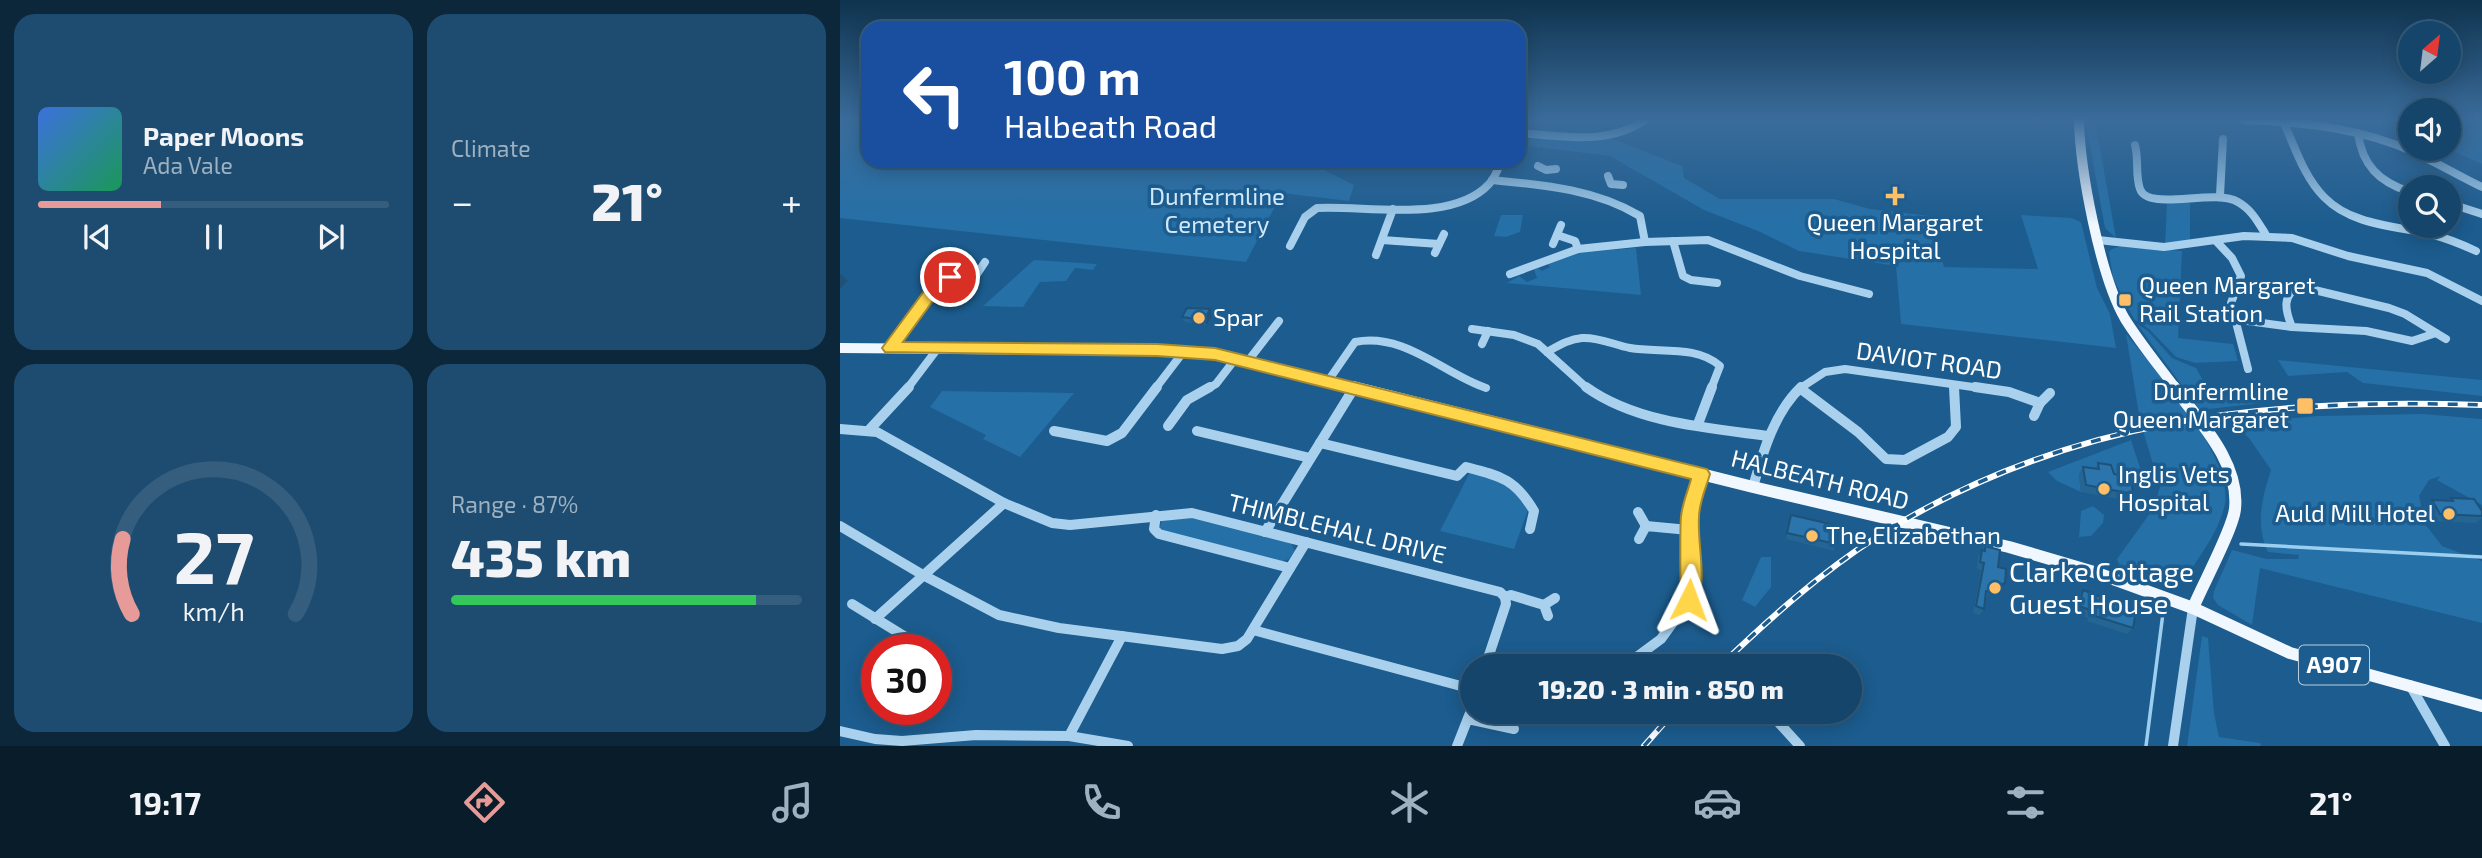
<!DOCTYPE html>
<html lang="en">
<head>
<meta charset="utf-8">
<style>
  body { margin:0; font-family:"Exo 2",sans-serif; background:#1e4c70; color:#f1f3f6; height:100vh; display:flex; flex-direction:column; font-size:26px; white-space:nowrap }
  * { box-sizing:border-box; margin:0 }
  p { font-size:23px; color:#9db1c1 }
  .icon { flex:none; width:38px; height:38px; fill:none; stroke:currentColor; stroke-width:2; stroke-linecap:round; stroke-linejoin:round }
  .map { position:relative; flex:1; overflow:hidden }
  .drawer { display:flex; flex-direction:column; gap:14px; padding:14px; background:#0c263a; width:840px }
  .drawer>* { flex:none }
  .banner { position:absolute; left:21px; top:21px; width:665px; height:147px; border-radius:21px; box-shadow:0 4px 18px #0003,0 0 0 2px #345d7e; background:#1a4fa0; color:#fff; overflow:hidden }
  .needle { width:46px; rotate:28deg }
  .tools { position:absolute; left:1558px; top:21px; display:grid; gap:14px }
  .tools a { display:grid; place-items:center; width:63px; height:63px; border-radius:50%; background:#15456a; box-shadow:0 4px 18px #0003,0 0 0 2px #345d7e; font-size:35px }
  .speed { position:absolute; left:21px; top:634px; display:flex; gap:14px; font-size:35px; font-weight:700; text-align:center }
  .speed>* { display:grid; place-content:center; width:91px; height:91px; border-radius:50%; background:#15456a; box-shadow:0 4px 18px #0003,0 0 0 2px #345d7e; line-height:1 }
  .speed .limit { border:10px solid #d22; background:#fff; color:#111 }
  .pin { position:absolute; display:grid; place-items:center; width:60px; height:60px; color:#fff; margin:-30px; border:4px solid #fff; border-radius:50%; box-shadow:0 2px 7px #0007 }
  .me { position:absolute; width:77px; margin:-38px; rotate:3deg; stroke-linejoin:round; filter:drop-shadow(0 0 5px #0008) }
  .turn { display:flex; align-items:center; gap:24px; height:147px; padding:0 28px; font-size:32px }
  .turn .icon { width:91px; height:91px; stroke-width:2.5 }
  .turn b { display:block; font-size:49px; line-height:60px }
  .big { font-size:52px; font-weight:800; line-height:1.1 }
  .drawer .tile { flex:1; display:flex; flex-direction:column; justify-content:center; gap:10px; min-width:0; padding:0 24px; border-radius:21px; background:#1e4c70 }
  .drawer .dial { align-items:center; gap:0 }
  .dial svg { height:182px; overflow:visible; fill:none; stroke:#345d7e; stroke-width:7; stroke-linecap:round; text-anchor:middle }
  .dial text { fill:#f1f3f6; stroke:none }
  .song { display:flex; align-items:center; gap:21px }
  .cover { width:84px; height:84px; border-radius:10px; background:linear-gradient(135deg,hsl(220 70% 55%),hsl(150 70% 35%)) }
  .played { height:7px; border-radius:4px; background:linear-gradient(90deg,#e69b98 35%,#345d7e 35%) }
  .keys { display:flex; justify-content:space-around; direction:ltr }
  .heat { display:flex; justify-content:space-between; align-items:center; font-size:38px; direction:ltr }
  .charge { height:10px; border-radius:5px; background:linear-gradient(90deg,#34c759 87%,#345d7e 0) }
  .drawer .tiles { flex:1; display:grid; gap:14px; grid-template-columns:repeat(2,1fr) }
  .trip { position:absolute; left:620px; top:654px; width:402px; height:70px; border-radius:35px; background:#15456a; box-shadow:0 4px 18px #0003,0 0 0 2px #345d7e; font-weight:800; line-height:70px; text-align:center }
  .tab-bar { display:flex; height:112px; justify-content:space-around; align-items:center; background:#081c2a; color:#9db1c1 }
  .tab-bar .icon { width:49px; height:49px }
  .tab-bar .on { color:#e69b98 }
  .tab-bar b { font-size:32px; color:#f1f3f6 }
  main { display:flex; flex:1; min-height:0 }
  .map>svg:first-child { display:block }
</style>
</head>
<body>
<main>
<section class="drawer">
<div class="tiles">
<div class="tile">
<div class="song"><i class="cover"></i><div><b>Paper Moons</b><p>Ada Vale</p></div></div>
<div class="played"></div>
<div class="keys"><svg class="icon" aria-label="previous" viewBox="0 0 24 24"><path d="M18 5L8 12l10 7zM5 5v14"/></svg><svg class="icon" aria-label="pause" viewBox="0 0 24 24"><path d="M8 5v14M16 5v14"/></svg><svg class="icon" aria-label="next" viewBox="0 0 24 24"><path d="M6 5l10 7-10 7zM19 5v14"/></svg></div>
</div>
<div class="tile"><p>Climate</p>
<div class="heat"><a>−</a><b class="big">21°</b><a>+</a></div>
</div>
<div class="tile dial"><svg viewBox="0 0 100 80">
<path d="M14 69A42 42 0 1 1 86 69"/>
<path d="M14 69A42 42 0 0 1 10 36" stroke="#e69b98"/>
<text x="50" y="56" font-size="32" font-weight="700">27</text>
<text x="50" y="72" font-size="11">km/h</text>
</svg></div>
<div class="tile"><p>Range · 87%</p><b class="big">435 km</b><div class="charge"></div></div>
</div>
</section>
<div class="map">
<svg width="1642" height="746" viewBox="0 0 1642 746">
  <rect width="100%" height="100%" fill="#1c5c8e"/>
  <!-- green -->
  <g fill="#2570a7">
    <polygon points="0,120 28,120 28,161 466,161 514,185 509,201 442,193 406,262 0,218"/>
    <polygon points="1608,120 1642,120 1642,164 1608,149 1608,142 1617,145 1608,129"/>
    <polygon points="1250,121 1255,121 1276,238 1265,228 1246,124"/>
    <polygon points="692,136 770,138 842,166 844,178 880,199 994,199 1030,209 1090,216 1104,267 1198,269 1181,215 1232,218 1241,222 1257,288 1270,314 1276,348 1061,324 1056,266 959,251 918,231 864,210 770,156 688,146"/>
    <polygon points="1350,200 1350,241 1325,244 1327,204"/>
    <polygon points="661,215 683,215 680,232 666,237 654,236"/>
    <polygon points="1281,246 1342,251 1338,338 1393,344 1398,361 1355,363 1336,357 1309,329 1294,319 1273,278 1269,252 1272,249"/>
    <polygon points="796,248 801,295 667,283 679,276 687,282 697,278 694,270 698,268 702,271 710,267 708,264 733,253"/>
    <polygon points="194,260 257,264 253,270 235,268 226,281 200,282 183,307 143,306"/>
    <polygon points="1297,324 1308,331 1332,358 1356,368 1372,396 1405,395 1448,400 1360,410"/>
    <path d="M1286 334C1315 369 1398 461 1384 508 1377 535 1357 560 1342 583L1331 584 1280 567 1277 559 1313 509 1320 487 1300 421Z"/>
    <polygon points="1438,360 1642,380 1642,396 1523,383 1507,372 1448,376"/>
    <polygon points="102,391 103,391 234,393 180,457 143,439 146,435 90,407"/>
    <path d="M1583 414 1642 419V505L1597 480 1601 476 1589 480 1579 496 1585 524 1602 546 1642 561V623L1420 568 1412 625 1378 605 1373 598 1374 591 1392 550 1427 559H1458L1459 555 1428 552C1415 525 1422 497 1431 470L1409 438 1399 429V423L1477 416Z"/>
    <polygon points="1291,440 1305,483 1239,474 1241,492 1217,481 1208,472"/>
    <polygon points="630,472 671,485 689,507 674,549 600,531"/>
    <polygon points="1253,506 1264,515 1263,523 1251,536 1239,537 1241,511"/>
    <polygon points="352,518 451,543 455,551 449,559 440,562 319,530 322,520"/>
    <polygon points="921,557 931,557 931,587 915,607 902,600"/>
    <polygon points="1362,636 1368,638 1374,713 1379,737 1420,743 1421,746 1347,746"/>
  </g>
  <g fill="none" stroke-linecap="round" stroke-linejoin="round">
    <!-- stream -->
    <g stroke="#9cceef" stroke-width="3.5">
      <polyline points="1401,544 1642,557"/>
      <polyline points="1306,746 1323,613"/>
    </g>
    <!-- minor-far1 -->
    <g stroke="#a9d1ed" stroke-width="8">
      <path d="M1404 120C1455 122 1505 126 1554 144 1584 155 1613 173 1642 187"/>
      <path d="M1443 121C1455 147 1464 177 1484 197 1511 225 1555 226 1590 234 1606 238 1621 244 1636 251"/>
      <path d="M679 133C722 136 767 146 805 120"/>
      <path d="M1518 133C1522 165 1539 182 1570 192"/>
      <path d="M1295 145C1299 159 1295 175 1300 189 1308 212 1374 188 1398 202 1412 210 1418 222 1426 235"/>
      <polyline points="531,161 535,162"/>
      <polyline points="698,166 706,170 716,169"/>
      <polyline points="768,176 771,184 783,185"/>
      <path d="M652 180C703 185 755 189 800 216L805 242"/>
      <polyline points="1380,195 1383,139"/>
      <polyline points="1608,203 1642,214"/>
      <polyline points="717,235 735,241 738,249"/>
      <polyline points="542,240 599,244"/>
      <polyline points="1258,240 1324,247 1404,236 1452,238 1508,256 1587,273 1642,301"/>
      <polyline points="833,241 843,276 851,280 877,283"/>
      <polyline points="1376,241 1392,258 1401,276 1391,303 1408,369"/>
      <polyline points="713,244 721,225"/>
      <path d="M450 246 465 217 477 208C526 205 612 224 649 184 655 178 658 168 662 161"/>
      <polyline points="595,253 604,234"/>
      <polyline points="536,255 553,209"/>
      <polyline points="670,274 738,249 805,242 868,240 960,276 1029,294"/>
      <path d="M1462 287 1549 308 1565 314 1596 333 1572 341 1526 331 1452 327C1445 310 1441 293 1462 287Z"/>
      <polyline points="1393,319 1452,327"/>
      <polyline points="632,329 674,335 698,344 748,389"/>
      <polyline points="1596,333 1606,339"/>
      <polyline points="642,344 648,331"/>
      <polyline points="50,348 102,278 135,277 145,262"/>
      <path d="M707 352C718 346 729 339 742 338 759 337 774 345 790 348 819 353 857 345 880 366L871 389"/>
      <polyline points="408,361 439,321"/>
      <path d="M488 381 515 342C564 332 604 374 646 388"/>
      <polyline points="1114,385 1114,389"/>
      <polyline points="67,389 98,348"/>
      <polyline points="315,389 344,351"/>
      <polyline points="367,389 376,384 396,358"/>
      <polyline points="959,389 985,372 1005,369 1147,389"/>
    </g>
    <!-- minor -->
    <g stroke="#a9d1ed" stroke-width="10">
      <path d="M746 387C796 423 868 428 928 436"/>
      <polyline points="1135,387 1169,392 1200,403"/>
      <polyline points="961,389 1018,432 1046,459 1065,460 1108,437 1116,427 1114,387"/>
      <polyline points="1194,416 1200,403 1210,393"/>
      <polyline points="858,424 872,387"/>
      <polyline points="328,426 347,400 370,387"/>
      <polyline points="0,429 37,432 164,503 212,523 230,525 352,513 660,592 665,597 671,595 704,605 708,616"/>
      <polyline points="30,429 69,387"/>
      <polyline points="214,431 267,441 282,433 317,387"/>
      <polyline points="357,431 470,458"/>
      <path d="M480 443 617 476 626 467C661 476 675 479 694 511L690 529"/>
      <path d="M913 487C923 452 934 413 961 387"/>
      <polyline points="798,512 806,526"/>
      <polyline points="316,515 314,529 319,534 450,568"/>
      <polyline points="0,526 83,575 159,615 219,628 382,649 398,646 407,639 466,542"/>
      <polyline points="425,532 514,388"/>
      <polyline points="799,539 806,526 849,530"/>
      <polyline points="12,604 77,644"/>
      <polyline points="704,605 715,598"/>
      <polyline points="35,619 164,503"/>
      <polyline points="413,630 632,689"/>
      <polyline points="645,667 666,604 665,597"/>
      <polyline points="783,667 821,639 849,600 852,575 850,515 861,474"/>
      <polyline points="1570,685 1605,746"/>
      <polyline points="929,712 960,746"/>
      <polyline points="628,719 674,729"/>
      <polyline points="0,731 35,739 62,741 136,735 229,736 288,746"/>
      <polyline points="229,736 282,636"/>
      <polyline points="617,746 632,708"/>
      <polyline points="1333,746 1353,608"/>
    </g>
    <!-- major-far1 -->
    <g stroke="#f0f7ff" stroke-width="10">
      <path d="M1239 120C1240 170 1260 276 1285 319 1300 343 1319 366 1336 389"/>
      <polyline points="0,348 354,351 396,358 520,389"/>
    </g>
    <!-- major -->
    <g stroke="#f0f7ff" stroke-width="12">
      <polyline points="513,387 913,487 1169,547 1254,572 1353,608 1450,653 1642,706"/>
      <path d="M1334 387C1360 422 1400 463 1395 509 1393 529 1362 586 1353 608"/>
    </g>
    <!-- rail casing -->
    <g stroke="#fff" stroke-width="6">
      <g id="rail">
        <path d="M879 667C928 620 980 573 1038 536 1227 418 1424 398 1642 405"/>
        <polyline points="804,746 834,712"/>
      </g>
    </g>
    <!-- rail -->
    <use href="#rail" stroke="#1c5c8e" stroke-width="3.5" stroke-dasharray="10" stroke-linecap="butt"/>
  </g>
  <!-- wall -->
  <g fill="#256594">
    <polygon points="370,309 373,314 367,325 345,322 342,317"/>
    <polygon points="1258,463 1274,474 1293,494 1288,501 1241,492 1239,474 1243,467 1255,469"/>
    <polygon points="1611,498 1642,511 1642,518 1636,523 1592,521 1584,507 1592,500 1607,501"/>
    <polygon points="951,515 996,544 994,551 946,539"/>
    <polygon points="1145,546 1158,567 1165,583 1161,590 1153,594 1149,593 1146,599 1144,609 1140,615 1133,613 1141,570 1137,569 1138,557"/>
    <polygon points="1243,590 1293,628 1287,634 1247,621 1248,618 1234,612 1238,596"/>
  </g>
  <!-- shaded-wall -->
  <g fill="#1e5278">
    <polygon points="0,273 8,281 0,289"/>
    <polygon points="370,309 373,314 367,325 364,320"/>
    <polygon points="1165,583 1161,590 1153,594 1157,587"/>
  </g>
  <!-- building -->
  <g fill="#2b75ac" stroke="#1e5278" stroke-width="2">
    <polygon points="347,308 370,309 364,320 342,317"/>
    <polygon points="1258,463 1271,465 1274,474 1291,478 1293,494 1246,485 1243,467 1259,469"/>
    <polygon points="1611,498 1634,499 1642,511 1642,516 1600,514 1592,500 1613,501"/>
    <polygon points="951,515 999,526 996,544 947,533"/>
    <polygon points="1145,546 1160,550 1158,567 1166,569 1165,583 1157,587 1150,585 1150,592 1146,591 1144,609 1136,606 1144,563 1140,562 1142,550 1145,551"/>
    <polygon points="1243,590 1296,611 1293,628 1252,615 1253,611 1239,606"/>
  </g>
  <!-- sky -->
  <linearGradient id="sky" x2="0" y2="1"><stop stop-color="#0f334e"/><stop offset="0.53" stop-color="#3a6c9b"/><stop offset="1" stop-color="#3a6c9b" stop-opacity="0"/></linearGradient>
  <rect width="1642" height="225" fill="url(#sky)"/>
  <!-- route -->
  <path fill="#ffd54a" stroke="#a68a30" stroke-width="2" d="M110 272 117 277 115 281 106 283 63 342 317 344 375 348 867 469 870 474C866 488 859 503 859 517 857 545 868 579 856 606L849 608 842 606C840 601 840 527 841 517 842 504 848 491 851 479L375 360 317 356 45 352 42 348 45 344 96 275Z"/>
  <!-- markers -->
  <g fill="#febf67" stroke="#1c5c8e" stroke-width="2.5">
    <path d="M1051.5 185.5h7v7h7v7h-7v7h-7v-7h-7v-7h7z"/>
    <rect x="1278" y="293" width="14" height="14" rx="3.5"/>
    <circle cx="359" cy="318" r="7"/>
    <rect x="1456" y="397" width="18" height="18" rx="3.5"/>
    <circle cx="1264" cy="489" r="7"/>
    <circle cx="1609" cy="514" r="7"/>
    <circle cx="972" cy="536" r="7"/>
    <circle cx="1155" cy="588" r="7"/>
  </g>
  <g text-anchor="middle" stroke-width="7" stroke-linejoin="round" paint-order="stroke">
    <!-- shield labels -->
    <rect fill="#1c5c8e" stroke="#bbcedd" stroke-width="2" x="1459" y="645.5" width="70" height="39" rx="5"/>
    <g font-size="23" font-weight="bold" fill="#fff">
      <text x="1494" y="673">A907</text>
    </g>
    <!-- park labels -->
    <g font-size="24" fill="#cfe8fa" stroke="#1c5c8e">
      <text x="377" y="205">Dunfermline<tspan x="377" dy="28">Cemetery</tspan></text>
    </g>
    <!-- poi labels -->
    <g font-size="24" fill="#fff" stroke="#1c5c8e" text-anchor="start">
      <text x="1055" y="231" text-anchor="middle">Queen Margaret<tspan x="1055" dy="28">Hospital</tspan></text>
      <text x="1299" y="294">Queen Margaret<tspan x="1299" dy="28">Rail Station</tspan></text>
      <text x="373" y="326">Spar</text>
      <text x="1449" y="400" text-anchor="end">Dunfermline<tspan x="1449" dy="28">Queen Margaret</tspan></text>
      <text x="1278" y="483">Inglis Vets<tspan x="1278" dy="28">Hospital</tspan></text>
      <text x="1595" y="522" text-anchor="end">Auld Mill Hotel</text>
      <text x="986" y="544">The Elizabethan</text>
    </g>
    <!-- street labels -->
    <g font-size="24" fill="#fff" stroke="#1c5c8e">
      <text transform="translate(1089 361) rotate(8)" y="8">DAVIOT ROAD</text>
      <text transform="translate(980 480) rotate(14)" y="8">HALBEATH ROAD</text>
      <text transform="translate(497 529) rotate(14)" y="8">THIMBLEHALL DRIVE</text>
    </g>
    <!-- near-poi labels -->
    <g font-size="28" fill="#fff" stroke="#1c5c8e" text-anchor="start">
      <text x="1169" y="582">Clarke Cottage<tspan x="1169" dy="32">Guest House</tspan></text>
    </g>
  </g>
</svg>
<div class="tools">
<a><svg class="needle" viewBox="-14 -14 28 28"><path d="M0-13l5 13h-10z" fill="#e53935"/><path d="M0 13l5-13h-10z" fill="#9db1c1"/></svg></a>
<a><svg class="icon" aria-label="sound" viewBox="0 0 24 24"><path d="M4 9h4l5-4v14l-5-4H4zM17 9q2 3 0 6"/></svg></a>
<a><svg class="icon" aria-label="search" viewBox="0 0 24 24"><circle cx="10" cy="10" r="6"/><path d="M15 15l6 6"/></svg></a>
</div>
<div class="speed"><div class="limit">30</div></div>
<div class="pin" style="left:110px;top:277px;background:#d93025"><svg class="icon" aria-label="arrive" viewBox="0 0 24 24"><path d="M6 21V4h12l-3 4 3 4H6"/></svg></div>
<svg class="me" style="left:849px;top:600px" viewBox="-20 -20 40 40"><path d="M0-17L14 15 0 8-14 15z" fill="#ffd54a" stroke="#fff" stroke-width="4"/></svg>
<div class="trip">19:20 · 3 min · 850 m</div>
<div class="banner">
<div class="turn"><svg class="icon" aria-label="left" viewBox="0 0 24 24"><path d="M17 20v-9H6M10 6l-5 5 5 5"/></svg><div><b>100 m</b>Halbeath Road</div></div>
</div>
</div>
</main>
<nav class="tab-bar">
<b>19:17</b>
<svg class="icon on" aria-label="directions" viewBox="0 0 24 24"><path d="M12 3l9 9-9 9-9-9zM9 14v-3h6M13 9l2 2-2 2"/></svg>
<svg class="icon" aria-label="music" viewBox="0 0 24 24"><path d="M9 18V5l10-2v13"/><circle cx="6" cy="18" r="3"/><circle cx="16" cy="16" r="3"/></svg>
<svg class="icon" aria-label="phone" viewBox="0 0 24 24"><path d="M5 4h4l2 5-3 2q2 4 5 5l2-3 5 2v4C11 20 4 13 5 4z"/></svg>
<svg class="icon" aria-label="climate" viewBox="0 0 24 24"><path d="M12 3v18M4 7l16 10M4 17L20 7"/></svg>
<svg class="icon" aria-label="car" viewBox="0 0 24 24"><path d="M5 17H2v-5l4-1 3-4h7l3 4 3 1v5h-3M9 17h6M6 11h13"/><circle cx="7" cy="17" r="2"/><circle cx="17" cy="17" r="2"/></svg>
<svg class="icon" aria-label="filters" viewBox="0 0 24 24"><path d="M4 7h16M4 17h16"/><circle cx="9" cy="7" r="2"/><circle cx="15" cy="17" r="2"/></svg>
<b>21°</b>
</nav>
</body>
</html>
